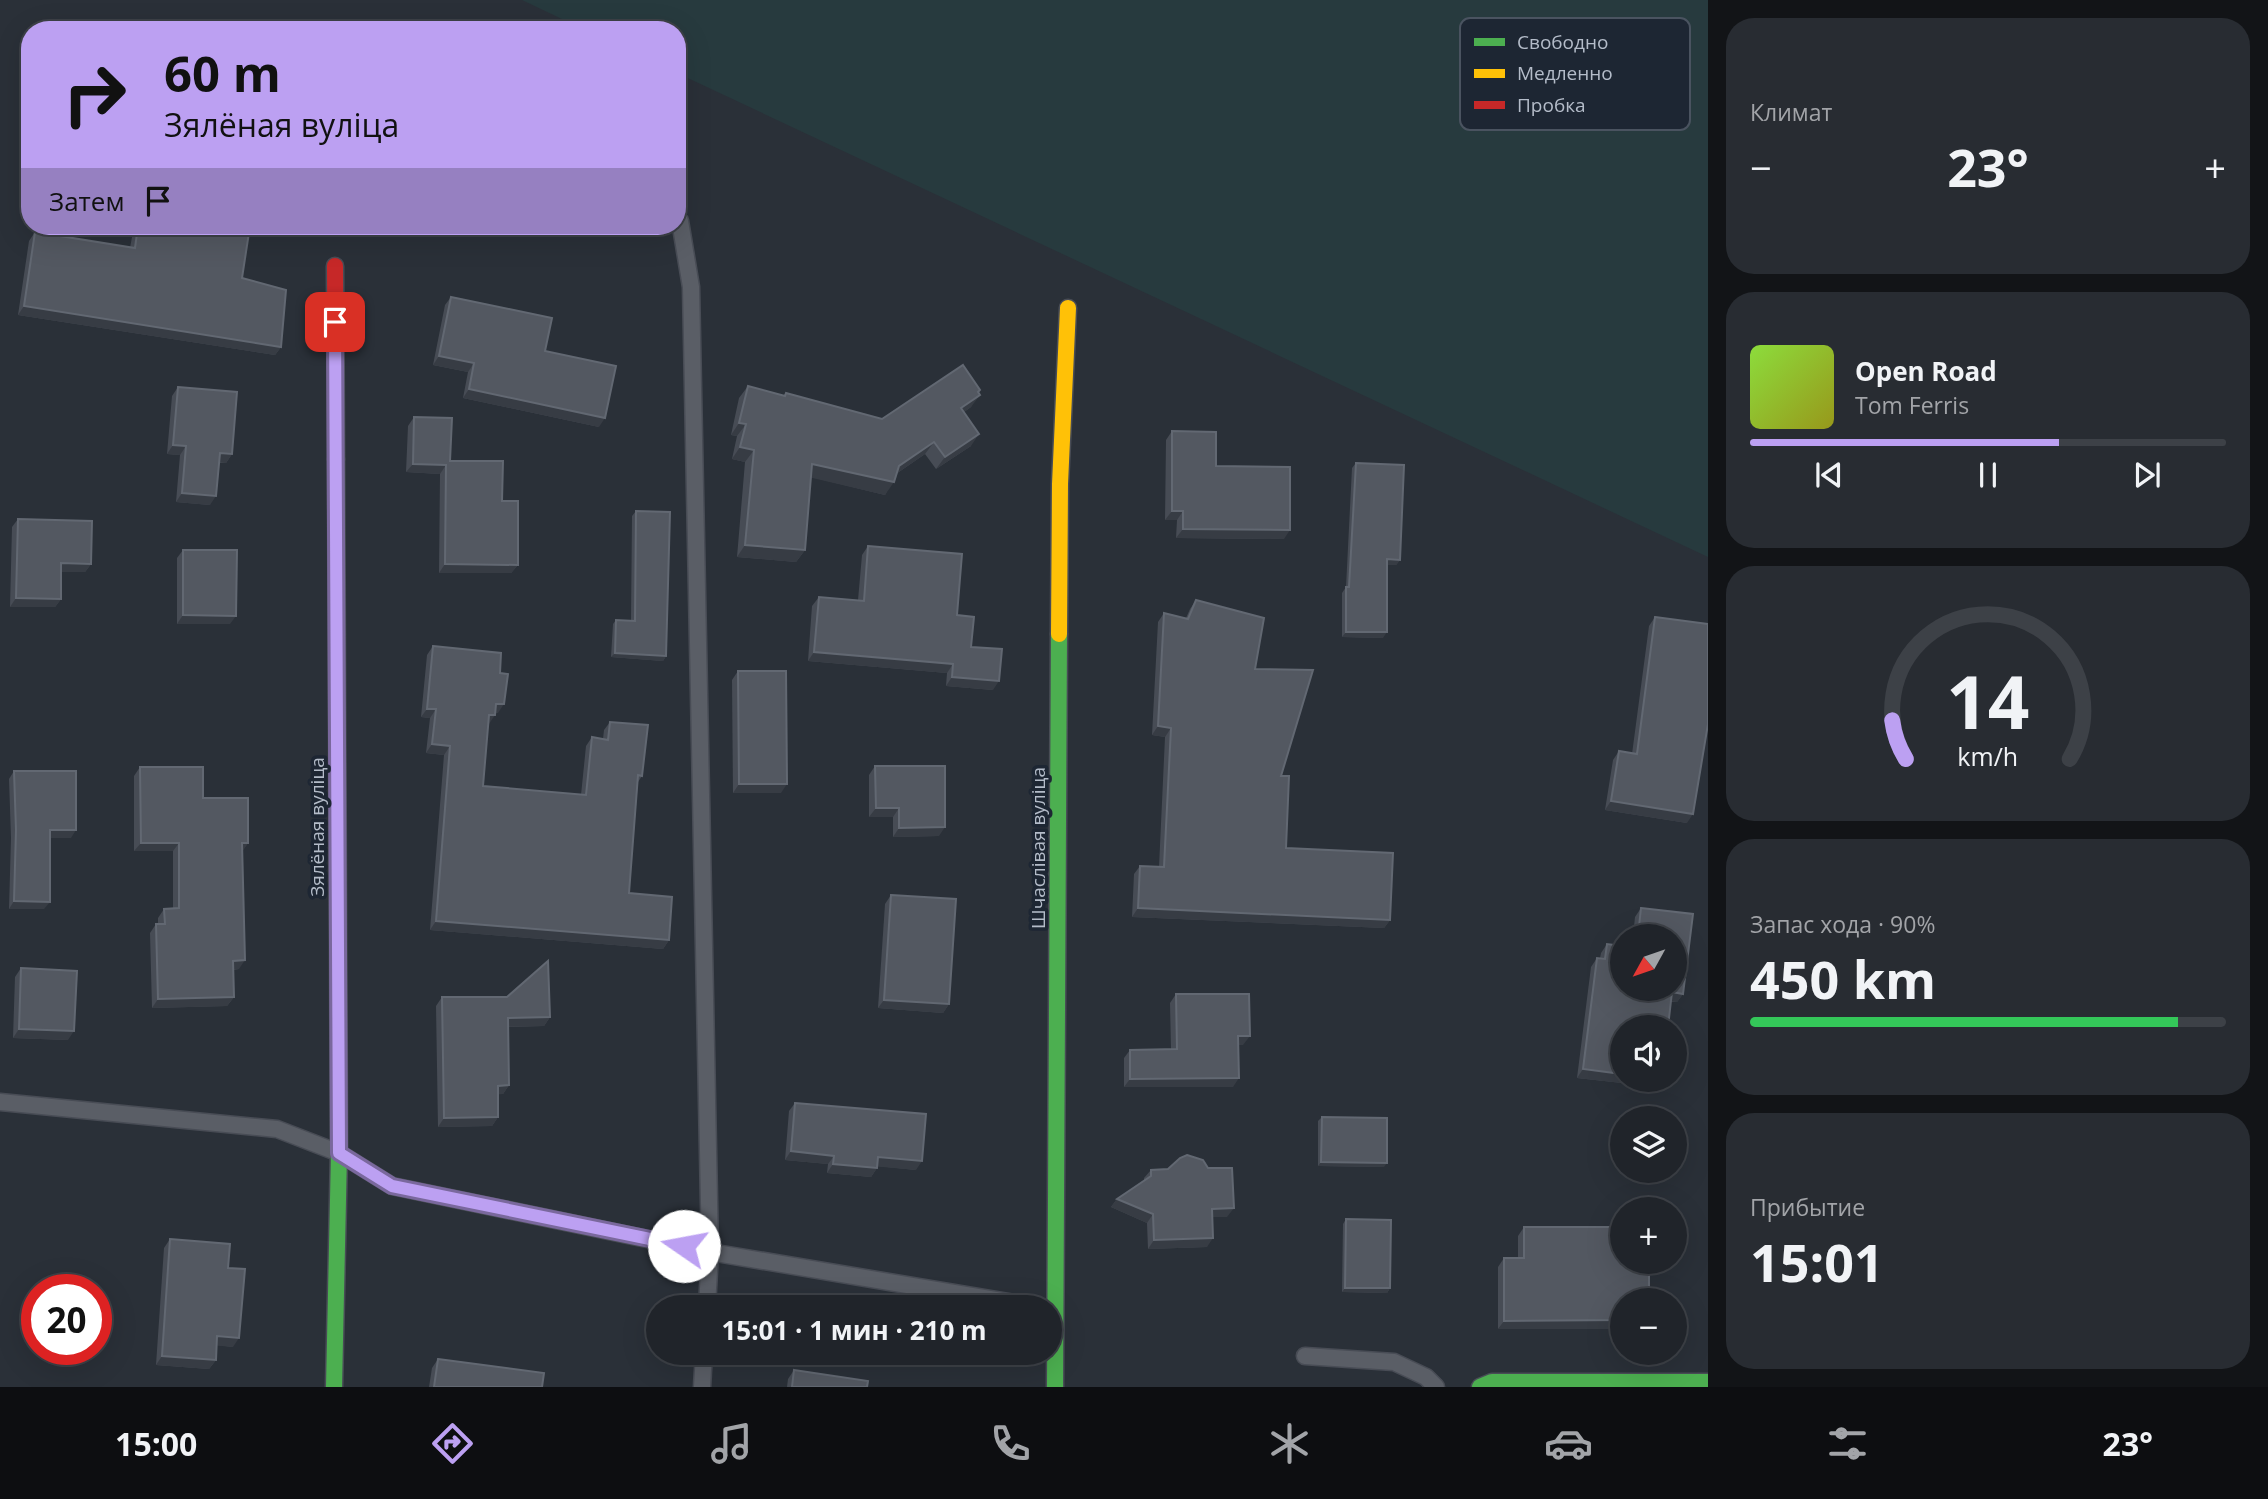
<!DOCTYPE html>
<html lang="ru">
<head>
<meta charset="utf-8">
<style>
  body { margin:0; font-family:"Open Sans",sans-serif; background:#282c32; color:#f1f3f6; height:100vh; display:flex; flex-direction:column; font-size:26px; white-space:nowrap }
  * { box-sizing:border-box; margin:0 }
  p { font-size:23px; color:#a2a4a8 }
  .icon { flex:none; width:38px; height:38px; fill:none; stroke:currentColor; stroke-width:2; stroke-linecap:round; stroke-linejoin:round }
  .map { position:relative; flex:1; overflow:hidden }
  .sheet { display:flex; flex-direction:column; gap:18px; padding:18px; background:#121417; width:560px }
  .sheet>* { flex:none }
  .hud { position:absolute; left:21px; top:21px; width:665px; height:214px; border-radius:28px; box-shadow:0 7px 28px #0002,0 0 0 2px #3d4147; background:#bca0f2; color:#111; overflow:hidden }
  .needle { width:46px; rotate:230deg }
  .tools { position:absolute; left:1610px; top:924px; display:grid; gap:14px }
  .tools a { display:grid; place-items:center; width:77px; height:77px; border-radius:50%; background:#20242a; box-shadow:0 7px 28px #0002,0 0 0 2px #3d4147; font-size:35px }
  .speed { position:absolute; left:21px; top:1274px; display:flex; gap:14px; font-size:35px; font-weight:700; text-align:center }
  .speed>* { display:grid; place-content:center; width:91px; height:91px; border-radius:50%; background:#20242a; box-shadow:0 7px 28px #0002,0 0 0 2px #3d4147; line-height:1 }
  .speed .limit { border:10px solid #d22; background:#fff; color:#111 }
  .pin { position:absolute; display:grid; place-items:center; width:60px; height:60px; color:#fff; margin:-30px; border-radius:14px; box-shadow:0 4px 10px #0006 }
  .me { position:absolute; width:77px; margin:-38px; rotate:282deg; stroke-linejoin:round; filter:drop-shadow(0 0 5px #0008) }
  .turn { display:flex; align-items:center; gap:24px; height:147px; padding:0 28px; font-size:32px }
  .turn .icon { width:91px; height:91px; stroke-width:2.5 }
  .turn b { display:block; font-size:49px; line-height:60px }
  .then { display:flex; align-items:center; height:66px; padding:0 28px; background:#0003; gap:14px; font-size:26px }
  .big { font-size:52px; font-weight:700; line-height:1.1 }
  .sheet .tile { flex:1; display:flex; flex-direction:column; justify-content:center; gap:10px; min-width:0; padding:0 24px; border-radius:28px; background:#282c32 }
  .sheet .dial { align-items:center; gap:0 }
  .dial svg { height:182px; overflow:visible; fill:none; stroke:#3d4147; stroke-width:7; stroke-linecap:round; text-anchor:middle }
  .dial text { fill:#f1f3f6; stroke:none }
  .song { display:flex; align-items:center; gap:21px }
  .cover { width:84px; height:84px; border-radius:10px; background:linear-gradient(135deg,hsl(90 70% 55%),hsl(60 70% 35%)) }
  .played { height:7px; border-radius:4px; background:linear-gradient(90deg,#bca0f2 65%,#3d4147 65%) }
  .keys { display:flex; justify-content:space-around; direction:ltr }
  .heat { display:flex; justify-content:space-between; align-items:center; font-size:38px; direction:ltr }
  .charge { height:10px; border-radius:5px; background:linear-gradient(90deg,#34c759 90%,#3d4147 0) }
  .trip { position:absolute; left:646px; top:1295px; width:416px; height:70px; border-radius:35px; background:#20242a; box-shadow:0 7px 28px #0002,0 0 0 2px #3d4147; font-weight:700; line-height:70px; text-align:center }
  .tab-bar { display:flex; height:112px; justify-content:space-around; align-items:center; background:#0d0e11; color:#a2a4a8 }
  .tab-bar .icon { width:49px; height:49px }
  .tab-bar .on { color:#bca0f2 }
  .tab-bar b { font-size:32px; color:#f1f3f6 }
  main { display:flex; flex:1; min-height:0 }
  .map>svg:first-child { display:block }
</style>
</head>
<body>
<main>
<div class="map">
<svg width="1708" height="1387" viewBox="0 0 1708 1387">
  <rect width="100%" height="100%" fill="#2a3038"/>
  <!-- green -->
  <polygon fill="#273a3e" points="522,0 1708,0 1708,557 677,73 677,30 585,30"/>
  <g fill="none" stroke-linecap="round" stroke-linejoin="round">
    <!-- lane casing -->
    <g stroke="#484c55" stroke-width="19">
      <g id="lane">
        <polyline points="680,221 691,287 710,1252 707,1307"/>
        <polyline points="0,1102 277,1129 339,1153 392,1186 710,1252 1038,1307"/>
        <polyline points="1305,1356 1394,1362 1426,1377 1436,1387"/>
        <polyline points="702,1387 704,1353"/>
      </g>
    </g>
    <!-- fast casing -->
    <g stroke="#484c55" stroke-width="19">
      <g id="fast">
        <polyline points="334,1387 339,1153 336,459"/>
        <polyline points="1055,1387 1059,634"/>
        <polyline points="1480,1387 1492,1382 1708,1382"/>
      </g>
    </g>
    <!-- slow casing -->
    <g stroke="#484c55" stroke-width="19">
      <polyline id="slow" points="1059,634 1060,484 1068,308"/>
    </g>
    <!-- jam casing -->
    <g stroke="#484c55" stroke-width="19">
      <polyline id="jam" points="335,266 336,459"/>
    </g>
    <!-- lane -->
    <use href="#lane" stroke="#5a5e66" stroke-width="16"/>
    <!-- fast -->
    <use href="#fast" stroke="#4caf50" stroke-width="16"/>
    <!-- slow -->
    <use href="#slow" stroke="#ffc107" stroke-width="16"/>
    <!-- jam -->
    <use href="#jam" stroke="#c62828" stroke-width="16"/>
  </g>
  <!-- wall -->
  <g fill="#474c55">
    <polygon points="134,226 250,226 242,278 281,347 275,355 18,315 29,241 35,232 130,248"/>
    <polygon points="451,297 599,427 463,398 468,372 433,365 445,305"/>
    <polygon points="748,386 784,396 786,393 882,419 978,392 971,407 964,412 971,446 936,469 925,454 896,474 885,495 811,477 805,550 796,562 737,557 745,462 732,459 737,436 731,435 739,398"/>
    <polygon points="178,387 232,454 226,463 219,463 210,505 176,502 180,455 167,454 172,396"/>
    <polygon points="414,417 450,461 518,565 511,573 439,573 440,474 406,472 408,426"/>
    <polygon points="1172,431 1216,466 1284,539 1176,538 1177,520 1165,520 1166,440"/>
    <polygon points="1356,463 1400,560 1396,565 1387,565 1383,638 1342,637 1342,593 1346,587 1352,468"/>
    <polygon points="636,511 666,656 663,661 611,657 613,624 616,620 631,621 632,516"/>
    <polygon points="18,519 91,564 85,572 61,572 61,599 55,607 10,607 12,527"/>
    <polygon points="868,546 957,615 971,647 993,690 946,686 947,673 808,661 812,606 819,597 858,600 862,555"/>
    <polygon points="183,550 230,624 177,624 177,558"/>
    <polygon points="1196,600 1255,669 1281,776 1286,848 1390,920 1384,928 1132,917 1134,874 1140,866 1159,867 1165,737 1152,735 1158,622 1164,613 1186,618 1190,609"/>
    <polygon points="1655,617 1687,823 1605,810 1613,760 1619,751 1632,754 1649,626"/>
    <polygon points="433,646 500,673 498,713 495,713 488,724 483,786 581,795 586,746 592,737 603,739 604,730 610,722 642,776 638,782 629,893 669,940 663,949 430,930 444,755 426,753 430,718 421,717 427,655"/>
    <polygon points="738,671 781,793 733,793 732,680"/>
    <polygon points="875,766 939,836 893,837 893,817 869,817 869,775"/>
    <polygon points="140,767 203,798 248,843 242,851 239,969 233,970 234,997 227,1006 152,1008 150,933 156,924 158,924 158,918 164,909 173,909 173,851 134,851 134,776"/>
    <polygon points="14,771 71,838 50,838 44,909 9,909 11,838 9,779"/>
    <polygon points="891,895 949,1004 943,1013 878,1008 885,904"/>
    <polygon points="1641,908 1693,914 1683,994 1677,1002 1671,1002 1668,1027 1622,1027 1622,1080 1625,1080 1622,1083 1577,1078 1591,967 1597,958 1600,958 1601,953 1607,944 1622,946 1622,989 1675,989 1675,936 1633,936 1635,917"/>
    <polygon points="21,968 68,1040 13,1038 15,977"/>
    <polygon points="1176,994 1243,1045 1238,1045 1233,1087 1124,1087 1124,1058 1130,1050 1171,1049 1170,1003"/>
    <polygon points="442,997 550,1017 544,1026 508,1027 509,1085 503,1094 498,1094 498,1117 492,1126 438,1127 436,1006"/>
    <polygon points="795,1103 916,1170 877,1166 877,1168 871,1177 827,1173 828,1164 785,1160 789,1111"/>
    <polygon points="1322,1117 1384,1167 1318,1166 1318,1121"/>
    <polygon points="1151,1170 1227,1217 1212,1217 1207,1247 1148,1249 1147,1223 1111,1207 1117,1199 1144,1181 1144,1178"/>
    <polygon points="1346,1219 1390,1288 1387,1293 1342,1292 1343,1224"/>
    <polygon points="1524,1227 1622,1227 1498,1329 1498,1267 1504,1258 1518,1258 1518,1236"/>
    <polygon points="170,1239 228,1268 233,1347 217,1345 216,1360 209,1369 156,1365 164,1248"/>
    <polygon points="438,1359 542,1387 429,1387 432,1368"/>
    <polygon points="794,1370 867,1387 787,1387 788,1379"/>
  </g>
  <!-- shaded-wall -->
  <g fill="#373c44">
    <polygon points="24,306 281,347 275,355 18,315"/>
    <polygon points="439,356 474,363 468,372 433,365"/>
    <polygon points="469,389 605,418 599,427 463,398"/>
    <polygon points="980,395 971,407 953,420 961,408"/>
    <polygon points="739,423 746,424 737,436 731,435"/>
    <polygon points="979,434 971,446 936,469 945,457"/>
    <polygon points="934,442 925,454 890,478 899,466"/>
    <polygon points="173,445 186,446 180,455 167,454"/>
    <polygon points="740,447 754,450 745,462 732,459"/>
    <polygon points="220,453 232,454 226,463 214,462"/>
    <polygon points="413,464 446,465 440,474 406,472"/>
    <polygon points="812,464 894,482 885,495 804,476"/>
    <polygon points="182,493 216,496 210,505 176,502"/>
    <polygon points="1172,511 1183,511 1177,520 1165,520"/>
    <polygon points="1183,529 1290,530 1284,539 1176,538"/>
    <polygon points="745,545 805,550 796,562 737,557"/>
    <polygon points="1387,559 1400,560 1396,565 1383,565"/>
    <polygon points="61,563 91,564 85,572 55,572"/>
    <polygon points="445,564 518,565 511,573 439,573"/>
    <polygon points="16,598 61,599 55,607 10,607"/>
    <polygon points="183,615 236,616 230,624 177,624"/>
    <polygon points="1346,632 1387,632 1383,638 1342,637"/>
    <polygon points="814,652 953,664 947,673 808,661"/>
    <polygon points="615,653 666,656 663,661 611,657"/>
    <polygon points="952,677 999,681 993,690 946,686"/>
    <polygon points="496,704 504,704 498,713 490,712"/>
    <polygon points="427,709 436,709 430,718 421,717"/>
    <polygon points="489,715 495,715 489,724 483,723"/>
    <polygon points="1158,726 1171,728 1165,737 1152,735"/>
    <polygon points="432,744 450,746 444,755 426,753"/>
    <polygon points="739,784 787,784 781,793 733,793"/>
    <polygon points="1611,801 1693,814 1687,823 1605,810"/>
    <polygon points="876,808 899,808 893,817 869,817"/>
    <polygon points="945,827 939,836 893,837 899,828"/>
    <polygon points="50,830 76,830 71,838 45,838"/>
    <polygon points="141,843 179,843 173,851 134,851"/>
    <polygon points="242,843 248,843 242,852"/>
    <polygon points="14,901 50,902 44,909 9,909"/>
    <polygon points="1138,908 1390,920 1384,928 1132,917"/>
    <polygon points="436,921 669,940 663,949 430,930"/>
    <polygon points="245,960 239,969 227,970 233,961"/>
    <polygon points="1672,992 1683,994 1677,1002 1666,1001"/>
    <polygon points="234,997 227,1006 152,1008 158,999"/>
    <polygon points="884,1000 949,1004 943,1013 878,1008"/>
    <polygon points="550,1017 544,1026 502,1027 508,1018"/>
    <polygon points="19,1029 74,1031 68,1040 13,1038"/>
    <polygon points="1238,1036 1250,1036 1243,1045 1232,1045"/>
    <polygon points="1583,1069 1622,1074 1622,1080 1625,1080 1622,1083 1577,1078"/>
    <polygon points="1239,1078 1233,1087 1124,1087 1130,1079"/>
    <polygon points="509,1085 503,1094 491,1095 498,1086"/>
    <polygon points="498,1117 492,1126 438,1127 444,1118"/>
    <polygon points="791,1151 834,1156 828,1164 785,1160"/>
    <polygon points="878,1157 922,1161 916,1170 872,1166"/>
    <polygon points="1321,1162 1387,1163 1384,1167 1318,1166"/>
    <polygon points="833,1164 877,1168 871,1177 827,1173"/>
    <polygon points="1117,1199 1153,1214 1147,1223 1111,1207"/>
    <polygon points="1234,1208 1227,1217 1206,1217 1212,1209"/>
    <polygon points="1213,1238 1207,1247 1148,1249 1154,1240"/>
    <polygon points="1345,1288 1390,1288 1387,1293 1342,1292"/>
    <polygon points="1622,1320 1622,1329 1498,1329 1504,1321"/>
    <polygon points="217,1336 239,1338 233,1347 211,1345"/>
    <polygon points="162,1356 216,1360 209,1369 156,1365"/>
  </g>
  <!-- building -->
  <g fill="#535861" stroke="#626872" stroke-width="2">
    <polygon points="138,226 250,226 242,278 286,290 281,347 24,306 35,232 135,248"/>
    <polygon points="451,297 552,318 545,351 616,366 605,418 469,389 474,363 439,356"/>
    <polygon points="963,365 980,390 978,392 980,395 961,408 979,434 945,457 934,442 899,466 894,482 812,464 805,550 745,545 754,450 740,447 746,424 739,423 748,386 785,396 786,393 882,419"/>
    <polygon points="178,387 237,392 232,454 220,453 216,496 182,493 186,446 173,445"/>
    <polygon points="414,417 452,418 450,461 503,461 502,501 518,501 518,565 445,564 446,465 413,464"/>
    <polygon points="1172,431 1216,432 1216,466 1290,467 1290,530 1183,529 1183,511 1172,511"/>
    <polygon points="1356,463 1404,465 1400,560 1387,559 1387,632 1346,632 1346,587 1349,587"/>
    <polygon points="636,511 670,512 666,656 615,653 616,620 635,621"/>
    <polygon points="18,519 92,521 91,564 61,563 61,599 16,598"/>
    <polygon points="868,546 962,554 957,615 974,617 971,647 1002,649 999,681 952,677 953,664 814,652 819,597 864,601"/>
    <polygon points="183,550 237,550 236,616 183,615"/>
    <polygon points="1196,600 1264,618 1255,669 1313,670 1281,776 1289,776 1286,848 1393,853 1390,920 1138,908 1140,866 1164,867 1171,728 1158,726 1164,613 1188,619"/>
    <polygon points="1655,617 1708,624 1708,724 1693,814 1611,801 1619,751 1637,754"/>
    <polygon points="433,646 501,653 500,673 508,674 504,704 496,704 495,715 489,715 483,786 586,795 592,737 608,740 610,722 648,725 642,776 638,775 629,893 672,897 669,940 436,921 450,746 432,744 436,709 427,709"/>
    <polygon points="738,671 786,671 787,784 739,784"/>
    <polygon points="875,766 945,766 945,827 899,828 899,808 876,808"/>
    <polygon points="140,767 203,767 203,798 248,798 248,843 242,843 245,960 233,961 234,997 158,999 156,924 165,924 164,909 179,908 179,843 141,843"/>
    <polygon points="14,771 76,771 76,830 50,830 50,902 14,901 16,830"/>
    <polygon points="891,895 956,899 949,1004 884,1000"/>
    <polygon points="1641,908 1693,914 1683,994 1672,992 1668,1027 1622,1027 1622,1074 1583,1069 1597,958 1605,959 1607,944 1622,946 1622,989 1675,989 1675,936 1638,936"/>
    <polygon points="548,961 550,1017 508,1018 509,1085 498,1086 498,1117 444,1118 442,997 507,997"/>
    <polygon points="21,968 77,971 74,1031 19,1029"/>
    <polygon points="1176,994 1249,994 1250,1036 1238,1036 1239,1078 1130,1079 1130,1050 1177,1049"/>
    <polygon points="795,1103 926,1114 922,1161 878,1157 877,1168 833,1164 834,1156 791,1151"/>
    <polygon points="1322,1117 1387,1118 1387,1163 1321,1162"/>
    <polygon points="1187,1155 1203,1160 1208,1168 1232,1168 1234,1208 1212,1209 1213,1238 1154,1240 1153,1214 1117,1199 1151,1176 1151,1170 1168,1169 1180,1158"/>
    <polygon points="1346,1219 1391,1220 1390,1288 1345,1288"/>
    <polygon points="1524,1227 1622,1227 1622,1262 1649,1262 1649,1300 1622,1300 1622,1320 1504,1321 1504,1258 1524,1258"/>
    <polygon points="170,1239 230,1244 228,1268 245,1269 239,1338 217,1336 216,1360 162,1356"/>
    <polygon points="438,1359 544,1373 542,1387 434,1387"/>
    <polygon points="794,1370 868,1381 867,1387 792,1387"/>
  </g>
  <g fill="none" stroke-linecap="round" stroke-linejoin="round">
    <!-- route casing -->
    <g stroke="#7a689d" stroke-width="18">
      <polyline id="route" points="335,322 339,1153 392,1186 684,1246"/>
    </g>
    <!-- route -->
    <use href="#route" stroke="#bca0f2" stroke-width="12"/>
  </g>
  <g text-anchor="middle" stroke-width="7" stroke-linejoin="round" paint-order="stroke">
    <!-- street labels -->
    <g font-size="19" fill="#b4bcc9" stroke="#1d2633">
      <text transform="translate(317 827) rotate(-90)" y="7">Зялёная вуліца</text>
      <text transform="translate(1038 848) rotate(-90)" y="7">Шчаслівая вуліца</text>
    </g>
  </g>
  <!-- legend -->
  <rect x="1460" y="18" width="230" height="112" rx="10" fill="#1d2633" stroke="#4a5360" stroke-width="2"/>
  <rect x="1474" y="38" width="31" height="8" fill="#4caf50"/>
  <rect x="1474" y="69" width="31" height="9" fill="#ffc107"/>
  <rect x="1474" y="101" width="31" height="8" fill="#c62828"/>
  <g font-size="19" fill="#b4bcc9">
    <text x="1517" y="49">Свободно</text>
    <text x="1517" y="80">Медленно</text>
    <text x="1517" y="112">Пробка</text>
  </g>
</svg>
<div class="tools">
<a><svg class="needle" viewBox="-14 -14 28 28"><path d="M0-13l5 13h-10z" fill="#e53935"/><path d="M0 13l5-13h-10z" fill="#a2a4a8"/></svg></a>
<a><svg class="icon" aria-label="sound" viewBox="0 0 24 24"><path d="M4 9h4l5-4v14l-5-4H4zM17 9q2 3 0 6"/></svg></a>
<a><svg class="icon" aria-label="layers" viewBox="0 0 24 24"><path d="M12 4l9 5-9 5-9-5zM3 14l9 5 9-5"/></svg></a>
<a>+</a>
<a>−</a>
</div>
<div class="speed"><div class="limit">20</div></div>
<div class="pin" style="left:335px;top:322px;background:#d93025"><svg class="icon" aria-label="arrive" viewBox="0 0 24 24"><path d="M6 21V4h12l-3 4 3 4H6"/></svg></div>
<svg class="me" style="left:684px;top:1246px" viewBox="-20 -20 40 40"><circle r="19" fill="#fff"/><path d="M0-13L10 11 0 6-10 11z" fill="#bca0f2"/></svg>
<div class="trip">15:01 · 1 мин · 210 m</div>
<div class="hud">
<div class="turn"><svg class="icon" aria-label="right" viewBox="0 0 24 24"><path d="M7 20v-9h11M14 6l5 5-5 5"/></svg><div><b>60 m</b>Зялёная вуліца</div></div>
<div class="then">Затем<svg class="icon" aria-label="arrive" viewBox="0 0 24 24"><path d="M6 21V4h12l-3 4 3 4H6"/></svg></div>
</div>
</div>
<section class="sheet">
<div class="tile"><p>Климат</p>
<div class="heat"><a>−</a><b class="big">23°</b><a>+</a></div>
</div>
<div class="tile">
<div class="song"><i class="cover"></i><div><b>Open Road</b><p>Tom Ferris</p></div></div>
<div class="played"></div>
<div class="keys"><svg class="icon" aria-label="previous" viewBox="0 0 24 24"><path d="M18 5L8 12l10 7zM5 5v14"/></svg><svg class="icon" aria-label="pause" viewBox="0 0 24 24"><path d="M8 5v14M16 5v14"/></svg><svg class="icon" aria-label="next" viewBox="0 0 24 24"><path d="M6 5l10 7-10 7zM19 5v14"/></svg></div>
</div>
<div class="tile dial"><svg viewBox="0 0 100 80">
<path d="M14 69A42 42 0 1 1 86 69"/>
<path d="M14 69A42 42 0 0 1 8 52" stroke="#bca0f2"/>
<text x="50" y="56" font-size="32" font-weight="700">14</text>
<text x="50" y="72" font-size="11">km/h</text>
</svg></div>
<div class="tile"><p>Запас хода · 90%</p><b class="big">450 km</b><div class="charge"></div></div>
<div class="tile"><p>Прибытие</p><b class="big">15:01</b></div>
</section>
</main>
<nav class="tab-bar">
<b>15:00</b>
<svg class="icon on" aria-label="directions" viewBox="0 0 24 24"><path d="M12 3l9 9-9 9-9-9zM9 14v-3h6M13 9l2 2-2 2"/></svg>
<svg class="icon" aria-label="music" viewBox="0 0 24 24"><path d="M9 18V5l10-2v13"/><circle cx="6" cy="18" r="3"/><circle cx="16" cy="16" r="3"/></svg>
<svg class="icon" aria-label="phone" viewBox="0 0 24 24"><path d="M5 4h4l2 5-3 2q2 4 5 5l2-3 5 2v4C11 20 4 13 5 4z"/></svg>
<svg class="icon" aria-label="climate" viewBox="0 0 24 24"><path d="M12 3v18M4 7l16 10M4 17L20 7"/></svg>
<svg class="icon" aria-label="car" viewBox="0 0 24 24"><path d="M5 17H2v-5l4-1 3-4h7l3 4 3 1v5h-3M9 17h6M6 11h13"/><circle cx="7" cy="17" r="2"/><circle cx="17" cy="17" r="2"/></svg>
<svg class="icon" aria-label="filters" viewBox="0 0 24 24"><path d="M4 7h16M4 17h16"/><circle cx="9" cy="7" r="2"/><circle cx="15" cy="17" r="2"/></svg>
<b>23°</b>
</nav>
</body>
</html>
